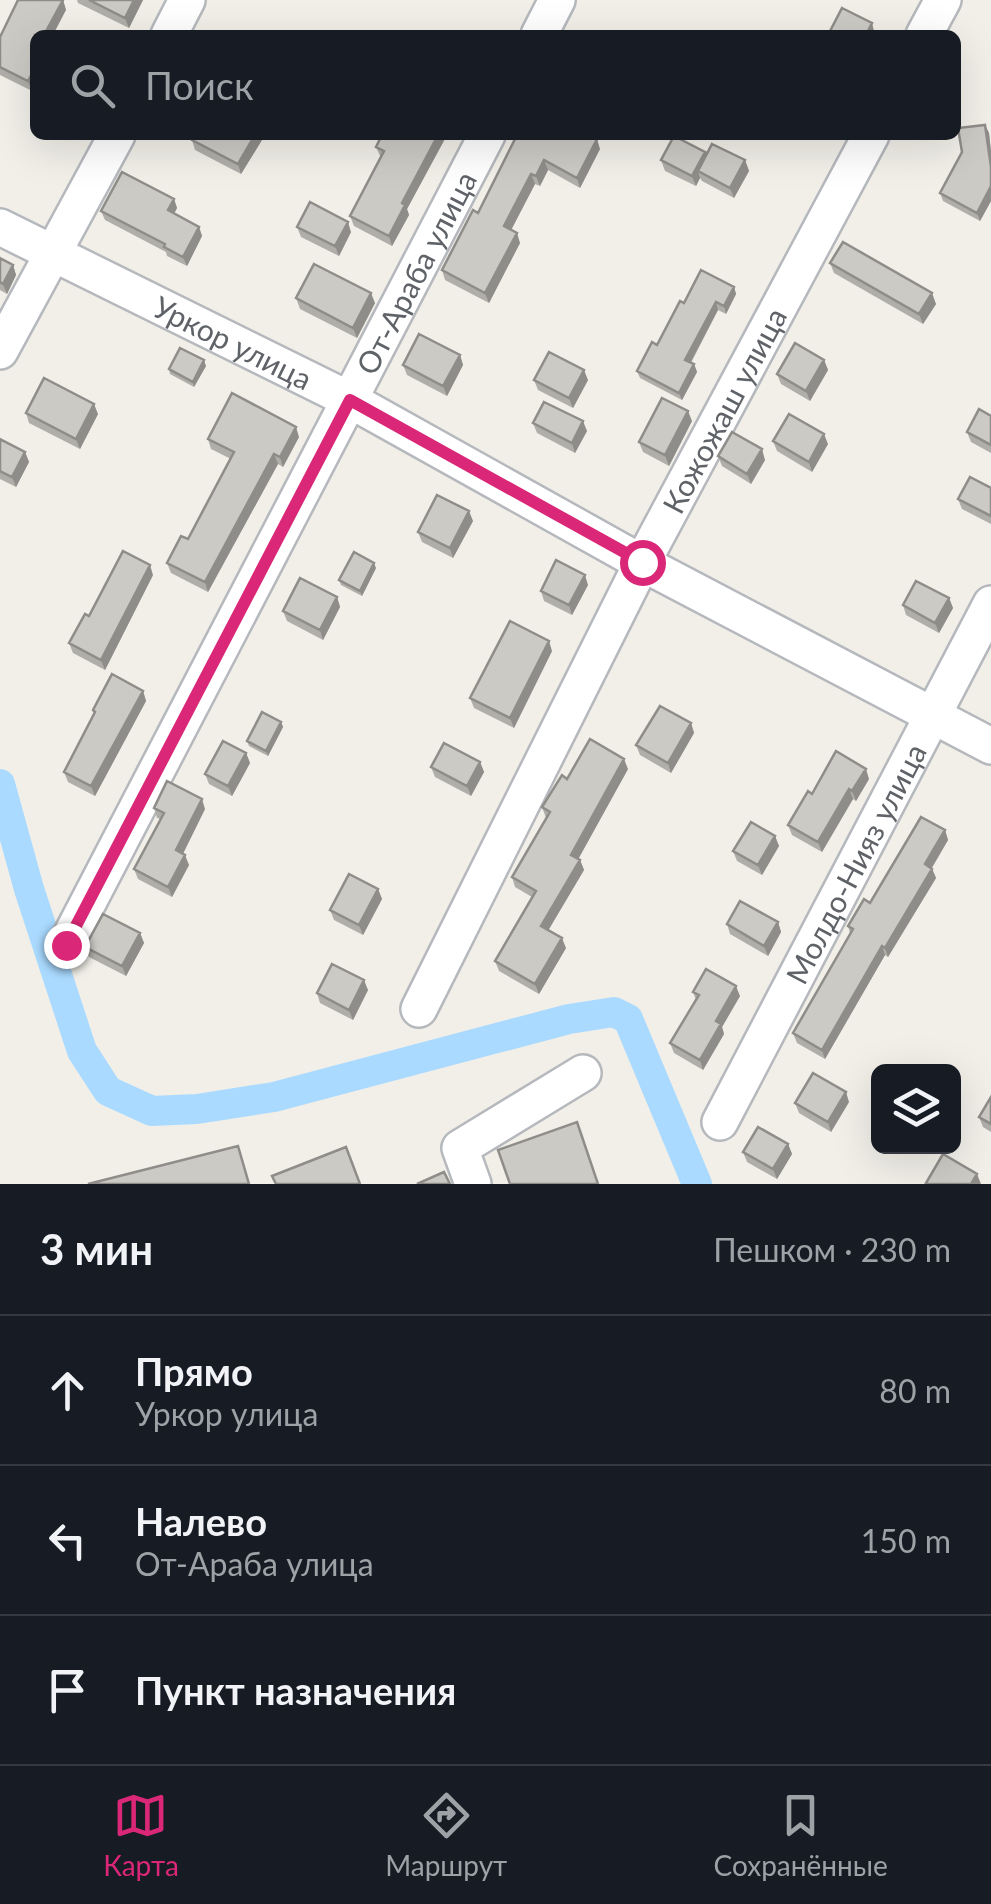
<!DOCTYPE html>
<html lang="ru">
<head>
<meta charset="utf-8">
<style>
	:root { --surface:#171b24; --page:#20242c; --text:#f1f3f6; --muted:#9ea1a6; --line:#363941; --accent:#db2777 }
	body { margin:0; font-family:Lato,sans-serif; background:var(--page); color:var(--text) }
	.controls { position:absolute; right:30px; bottom:30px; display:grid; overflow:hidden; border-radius:15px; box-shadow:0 10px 40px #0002 }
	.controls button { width:90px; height:90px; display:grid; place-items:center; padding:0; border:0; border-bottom:2px solid var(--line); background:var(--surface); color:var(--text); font:50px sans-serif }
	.stop { position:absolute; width:30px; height:30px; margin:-22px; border:8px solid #db2777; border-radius:50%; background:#fff }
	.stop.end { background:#db2777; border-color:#fff; box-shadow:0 2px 10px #0008 }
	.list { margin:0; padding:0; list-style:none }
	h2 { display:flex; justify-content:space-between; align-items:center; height:130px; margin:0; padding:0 40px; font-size:42px }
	h2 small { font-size:32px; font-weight:400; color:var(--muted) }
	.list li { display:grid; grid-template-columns:65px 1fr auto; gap:30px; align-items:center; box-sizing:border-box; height:150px; padding:0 40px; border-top:2px solid var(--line) }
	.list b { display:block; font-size:38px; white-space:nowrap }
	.list p { margin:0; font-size:32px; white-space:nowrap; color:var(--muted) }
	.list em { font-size:32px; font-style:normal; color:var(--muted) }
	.icon { flex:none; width:55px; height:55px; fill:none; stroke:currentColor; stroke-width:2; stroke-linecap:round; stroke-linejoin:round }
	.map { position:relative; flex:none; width:991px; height:1184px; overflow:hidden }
	.search { position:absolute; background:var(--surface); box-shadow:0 10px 40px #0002; left:30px; right:30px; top:30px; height:110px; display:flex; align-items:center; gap:25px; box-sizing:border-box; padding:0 35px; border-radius:15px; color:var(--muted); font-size:38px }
	.sheet { height:580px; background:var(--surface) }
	nav { display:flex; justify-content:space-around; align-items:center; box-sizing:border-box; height:140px; border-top:2px solid var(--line); background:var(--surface); font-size:28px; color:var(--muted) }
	nav a { display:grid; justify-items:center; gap:5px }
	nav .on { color:var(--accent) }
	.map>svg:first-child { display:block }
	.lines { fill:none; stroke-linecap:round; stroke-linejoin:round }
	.canal { stroke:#aadaff; stroke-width:30 }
	.minor-casing { stroke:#b5b8bc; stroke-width:40 }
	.minor { stroke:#fff; stroke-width:35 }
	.wall { fill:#afaea9 }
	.shaded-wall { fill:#8f8d8a }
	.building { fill:#cccac5; stroke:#8f8d8a; stroke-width:2.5 }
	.route { stroke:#db2777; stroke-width:12 }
	.labels { text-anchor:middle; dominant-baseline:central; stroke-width:8; stroke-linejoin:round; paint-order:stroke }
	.street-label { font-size:30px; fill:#5f6368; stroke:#fff }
</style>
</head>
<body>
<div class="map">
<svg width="991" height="1184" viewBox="0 0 991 1184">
	<rect width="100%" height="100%" fill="#f1efe8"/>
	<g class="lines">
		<path class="canal" d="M0,784L29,889L82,1051L108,1091L152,1111L197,1109L274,1097L569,1019L614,1012L628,1019L697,1184"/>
		<g class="minor-casing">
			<g id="minor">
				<path d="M169,35L187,0"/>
				<path d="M539,35L557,0"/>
				<path d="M924,35L943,0"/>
				<path id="s1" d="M0,227L350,400L642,563L991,746"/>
				<path d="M0,351L117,135"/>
				<path id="s2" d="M66,945L487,135"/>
				<path id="s3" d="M419,1009L642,563L871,135"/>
				<path id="s4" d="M720,1122L991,604"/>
				<path d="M473,1184L460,1148L583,1073"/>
			</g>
		</g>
		<use href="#minor" class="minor"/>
	</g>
	<path class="wall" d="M63,0L66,10L35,35V85L32,91L0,75V37Z
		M77,0H143L129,28L78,3Z
		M985,125L989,133L991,152V201L980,221L943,201L940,193Z
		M194,135H265L241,174L195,150L192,140Z
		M382,135H447L407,209L409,215L392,246L354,226L350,216L381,158L376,147Z
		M517,135L600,149L580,188L548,170L540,186L535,184L511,230L520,243L489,303L445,280L442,270L478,213Z
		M705,152L706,155L745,160L749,171L734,198L702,181L700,178L696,186L665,171L661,160Z
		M174,199L177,208L174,214L199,227L202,236L187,266L167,256L166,252L105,220L101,211Z
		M297,227L351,232L339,256L301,237Z
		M0,258L13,265L16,275L7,294L0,290Z
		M830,263L936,304L923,324L834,273Z
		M734,287L736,294L726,314L718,310L691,363L694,364L697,372L682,400L640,378L637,371L657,345L684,303Z
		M296,298L375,303L357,338L300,309Z
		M460,355L463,365L447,396L407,375L403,365Z
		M824,360L828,370L810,401L781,384L777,374Z
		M206,366L194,387L170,374L169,369Z
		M534,380H588L573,408L538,390Z
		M26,413L98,414L80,449L29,423Z
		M991,416V453L971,442L967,432Z
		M692,421L669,466L643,452L639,442Z
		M533,423L587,431L575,453L537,433Z
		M299,437L283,467L278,464L208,592L171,573L167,563L188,539L231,459L211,449L208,439Z
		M0,439L25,452L29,462L16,487L0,479Z
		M773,441L828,444L812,472L777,451Z
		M718,456L765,460L751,484L722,466Z
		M991,488V524L962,509L958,499Z
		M473,521L453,558L422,542L418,532Z
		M376,568L362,596L341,585L339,580Z
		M153,575L105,670L73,653L69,643L89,616Z
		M588,585L572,615L544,601L541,591Z
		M337,597L340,607L323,640L287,621L283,611Z
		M949,598L953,608L939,633L906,615L903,605Z
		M552,651L514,728L474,708L470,698Z
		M143,691L146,701L95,796L68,782L64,772L94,714L93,710Z
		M281,722L283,727L268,756L249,746L247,741Z
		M691,723L694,733L671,773L640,755L636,745Z
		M246,753L250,763L232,796L209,784L205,774Z
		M480,762L484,772L471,796L435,777L431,767Z
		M628,769L578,859L580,860L584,870L548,930L566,948L539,994L499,971L495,961L532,897L515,887L512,877L546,818L542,807L567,779Z
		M869,779L856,801L853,799L822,852L792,835L788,825Z
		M154,808L205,809L183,853L189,865L172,897L138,879L134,869L161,819L157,818Z
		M945,830L948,840L932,868L936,878L888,957L885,955L825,1059L797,1043L793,1033L850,933L848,926Z
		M775,836L779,846L762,875L737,861L733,851Z
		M378,889L382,899L363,935L334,920L330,910Z
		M778,922L781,932L768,956L730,934L727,924Z
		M140,933L144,943L126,976L89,957L85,947Z
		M368,990L353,1020L320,1003L317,993Z
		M693,992L740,996L722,1027L724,1034L703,1070L674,1053L670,1043L696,1000Z
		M991,1097V1132L983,1127L979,1117Z
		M849,1102L831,1132L799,1113L795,1103Z
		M788,1144L792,1154L777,1179L747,1162L743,1152Z"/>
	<path class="shaded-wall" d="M63,0L66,10L53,35H44Z
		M134,0H143L129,28L125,18Z
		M872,23L875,35H866Z
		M35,68V85L32,91L28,81Z
		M985,125L989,133L991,152V167Z
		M255,135H265L241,174L238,164Z
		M438,135H447L407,209L409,215L392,246L389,236L402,203Z
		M597,139L600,149L580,188L577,178Z
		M705,152L709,162L698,171L700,178L696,186L692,176Z
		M544,160L548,170L540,186L536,176Z
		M745,160L749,171L734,198L730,188Z
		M531,174L535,184L508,236L504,226Z
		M991,186V201L980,221L977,213Z
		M174,199L177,208L171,219L168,210Z
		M348,222L351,232L339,256L335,246Z
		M199,227L202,236L187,266L183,257Z
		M517,233L520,243L489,303L485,293Z
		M13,265L16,275L7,294L3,284Z
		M734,287L736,294L726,314L724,306Z
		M371,293L375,303L357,338L353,328Z
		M932,293L936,304L923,324L919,314Z
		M716,302L718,310L688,367L685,360Z
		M460,355L463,365L447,396L443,386Z
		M204,360L206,366L194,387L193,382Z
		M824,360L828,370L810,401L806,391Z
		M694,364L697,372L682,400L679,393Z
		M584,370L588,380L573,408L569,398Z
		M94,404L98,414L80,449L76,439Z
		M688,411L692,421L669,466L665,455Z
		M583,421L587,431L575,453L572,443Z
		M296,427L299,437L283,467L280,457Z
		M824,434L828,444L812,472L809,462Z
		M762,449L765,460L751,484L747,474Z
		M25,452L29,462L16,487L12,477Z
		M274,454L278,464L208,592L205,582Z
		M469,511L473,521L453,558L450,548Z
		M374,563L376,568L362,596L360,591Z
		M150,565L153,575L105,670L101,660Z
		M585,575L588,585L572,615L569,605Z
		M337,597L340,607L323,640L320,630Z
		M949,598L953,608L939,633L935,623Z
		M549,641L552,651L514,728L510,718Z
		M143,691L146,701L95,796L91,786Z
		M281,722L283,727L268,756L266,751Z
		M691,723L694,733L671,773L668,763Z
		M246,753L250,763L232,796L228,786Z
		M624,759L628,769L575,865L571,855Z
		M480,762L484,772L471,796L467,786Z
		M866,769L869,779L856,801L852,791Z
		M849,789L853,799L822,852L818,842Z
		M202,799L205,809L180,860L176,850Z
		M945,830L948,840L928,874L925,864Z
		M775,836L779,846L762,875L758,865Z
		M185,855L189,865L172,897L168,887Z
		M580,860L584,870L545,936L541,926Z
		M932,869L936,878L888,957L885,948Z
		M378,889L382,899L363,935L359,925Z
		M778,922L781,932L768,956L764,946Z
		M140,933L144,943L126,976L122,966Z
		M562,938L566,948L539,994L535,984Z
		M882,946L885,955L825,1059L822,1050Z
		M364,980L368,990L353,1020L349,1010Z
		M736,986L740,996L722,1027L724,1034L703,1070L700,1060L716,1021Z
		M846,1092L849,1102L831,1132L828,1122Z
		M788,1144L792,1154L777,1179L773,1169Z
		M977,1174L981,1184H971Z"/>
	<path class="building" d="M18,0H63L44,35H35V68L28,81L0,67V37Z
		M89,0H134L125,18Z
		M842,8L872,23L866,35H828Z
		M985,125L991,167V186L977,213L940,193L962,152L958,128Z
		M194,135H255L238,164L192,140Z
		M382,135H438L402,203L405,205L389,236L350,216L384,151L376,147Z
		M517,135H564L569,137L570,135H589L597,139L577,178L544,160L536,176L531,174L504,226L517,233L485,293L442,270L473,210L478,213Z
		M674,136L705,152L692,176L661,160Z
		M712,144L745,160L730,188L698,171Z
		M122,172L174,199L168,210L199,227L183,257L164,247L165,244L101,211Z
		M310,202L348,222L335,246L297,227Z
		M843,242L932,293L919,314L830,263Z
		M0,258L13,265L3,284L0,282Z
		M314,264L371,293L353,328L296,298Z
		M701,270L734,287L724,306L716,302L685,360L694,364L679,393L637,371L652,342L657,345L680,301L684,303Z
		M419,334L460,355L443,386L403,365Z
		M795,343L824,360L806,391L777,374Z
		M180,348L204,360L193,382L169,369Z
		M549,352L584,370L569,398L534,380Z
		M44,378L94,404L76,439L26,413Z
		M232,393L296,427L280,457L274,454L205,582L167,563L181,536L188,539L234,452L208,439Z
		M662,398L688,411L665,455L639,442Z
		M544,402L583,421L572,443L533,423Z
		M979,409L991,416V445L967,432Z
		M789,414L824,434L809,462L773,441Z
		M732,432L762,449L747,474L718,456Z
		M0,439L25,452L12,477L0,471Z
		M970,477L991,488V516L958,499Z
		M437,495L469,511L450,548L418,532Z
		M123,551L150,565L101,660L69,643L85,614L89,616Z
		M354,552L374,563L360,591L339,580Z
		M556,560L585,575L569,605L541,591Z
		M300,578L337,597L320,630L283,611Z
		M916,581L949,598L935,623L903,605Z
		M510,621L549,641L510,718L470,698Z
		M112,674L143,691L91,786L64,772L95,712L93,710Z
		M660,706L691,723L668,763L636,745Z
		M262,712L281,722L266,751L247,741Z
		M590,739L624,759L571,855L580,860L541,926L562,938L535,984L495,961L536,891L512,877L550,812L542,807L562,775L567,779Z
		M223,741L246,753L228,786L205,774Z
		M444,743L480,762L467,786L431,767Z
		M836,751L866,769L852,791L849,789L818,842L788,825L808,791L812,794Z
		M167,781L202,799L176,850L185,855L168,887L134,869L164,813L154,808Z
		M921,817L945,830L925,864L932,869L885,948L882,946L822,1050L793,1033L853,929L848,926L864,899L870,903Z
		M751,822L775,836L758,865L733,851Z
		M349,874L378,889L359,925L330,910Z
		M740,901L778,922L764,946L727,924Z
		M103,914L140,933L122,966L85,947Z
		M332,964L364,980L349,1010L317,993Z
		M706,969L736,986L716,1021L721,1024L700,1060L670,1043L699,995L693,992Z
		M813,1073L846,1092L828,1122L795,1103Z
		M991,1097V1124L979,1117Z
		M577,1122L598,1184H510L498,1150Z
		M758,1127L788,1144L773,1169L743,1152Z
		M238,1146L249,1184H88Z
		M346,1147L360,1184H276L272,1176Z
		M943,1154L977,1174L971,1184H929L926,1183Z
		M444,1172L450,1184H417Z"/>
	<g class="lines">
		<path class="route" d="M66,945L350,400L642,562"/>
	</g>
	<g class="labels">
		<g class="street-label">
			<text stroke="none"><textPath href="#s2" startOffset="758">От-Араба улица</textPath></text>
			<text stroke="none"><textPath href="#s1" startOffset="260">Уркор улица</textPath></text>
			<text stroke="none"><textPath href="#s3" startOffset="672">Кожожаш улица</textPath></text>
			<text stroke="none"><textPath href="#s4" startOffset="292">Молдо-Нияз улица</textPath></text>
		</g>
	</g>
</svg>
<div class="controls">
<button><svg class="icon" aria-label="layers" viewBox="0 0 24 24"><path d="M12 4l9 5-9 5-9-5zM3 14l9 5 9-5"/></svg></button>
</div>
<div class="stop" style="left:642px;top:562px"></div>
<div class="stop end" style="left:66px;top:945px"></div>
<div class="search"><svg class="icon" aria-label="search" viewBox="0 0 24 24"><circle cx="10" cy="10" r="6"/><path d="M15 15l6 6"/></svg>Поиск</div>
</div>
<section class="sheet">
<h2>3 мин<small>Пешком · 230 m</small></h2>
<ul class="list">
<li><svg class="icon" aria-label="ahead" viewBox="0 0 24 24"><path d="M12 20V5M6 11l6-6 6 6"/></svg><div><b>Прямо</b><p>Уркор улица</p></div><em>80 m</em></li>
<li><svg class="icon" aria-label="left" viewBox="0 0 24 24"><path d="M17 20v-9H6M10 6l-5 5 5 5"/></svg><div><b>Налево</b><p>От-Араба улица</p></div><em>150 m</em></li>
<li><svg class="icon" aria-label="arrive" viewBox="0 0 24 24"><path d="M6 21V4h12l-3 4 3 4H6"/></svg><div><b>Пункт назначения</b></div></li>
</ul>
</section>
<nav>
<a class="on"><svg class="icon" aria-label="map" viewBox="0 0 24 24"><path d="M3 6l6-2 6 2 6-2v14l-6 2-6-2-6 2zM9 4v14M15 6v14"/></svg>Карта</a>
<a><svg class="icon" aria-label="directions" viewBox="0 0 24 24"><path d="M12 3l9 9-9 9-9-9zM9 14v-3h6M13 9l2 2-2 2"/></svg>Маршрут</a>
<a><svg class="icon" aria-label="saved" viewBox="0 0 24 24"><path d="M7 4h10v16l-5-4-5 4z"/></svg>Сохранённые</a>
</nav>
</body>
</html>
